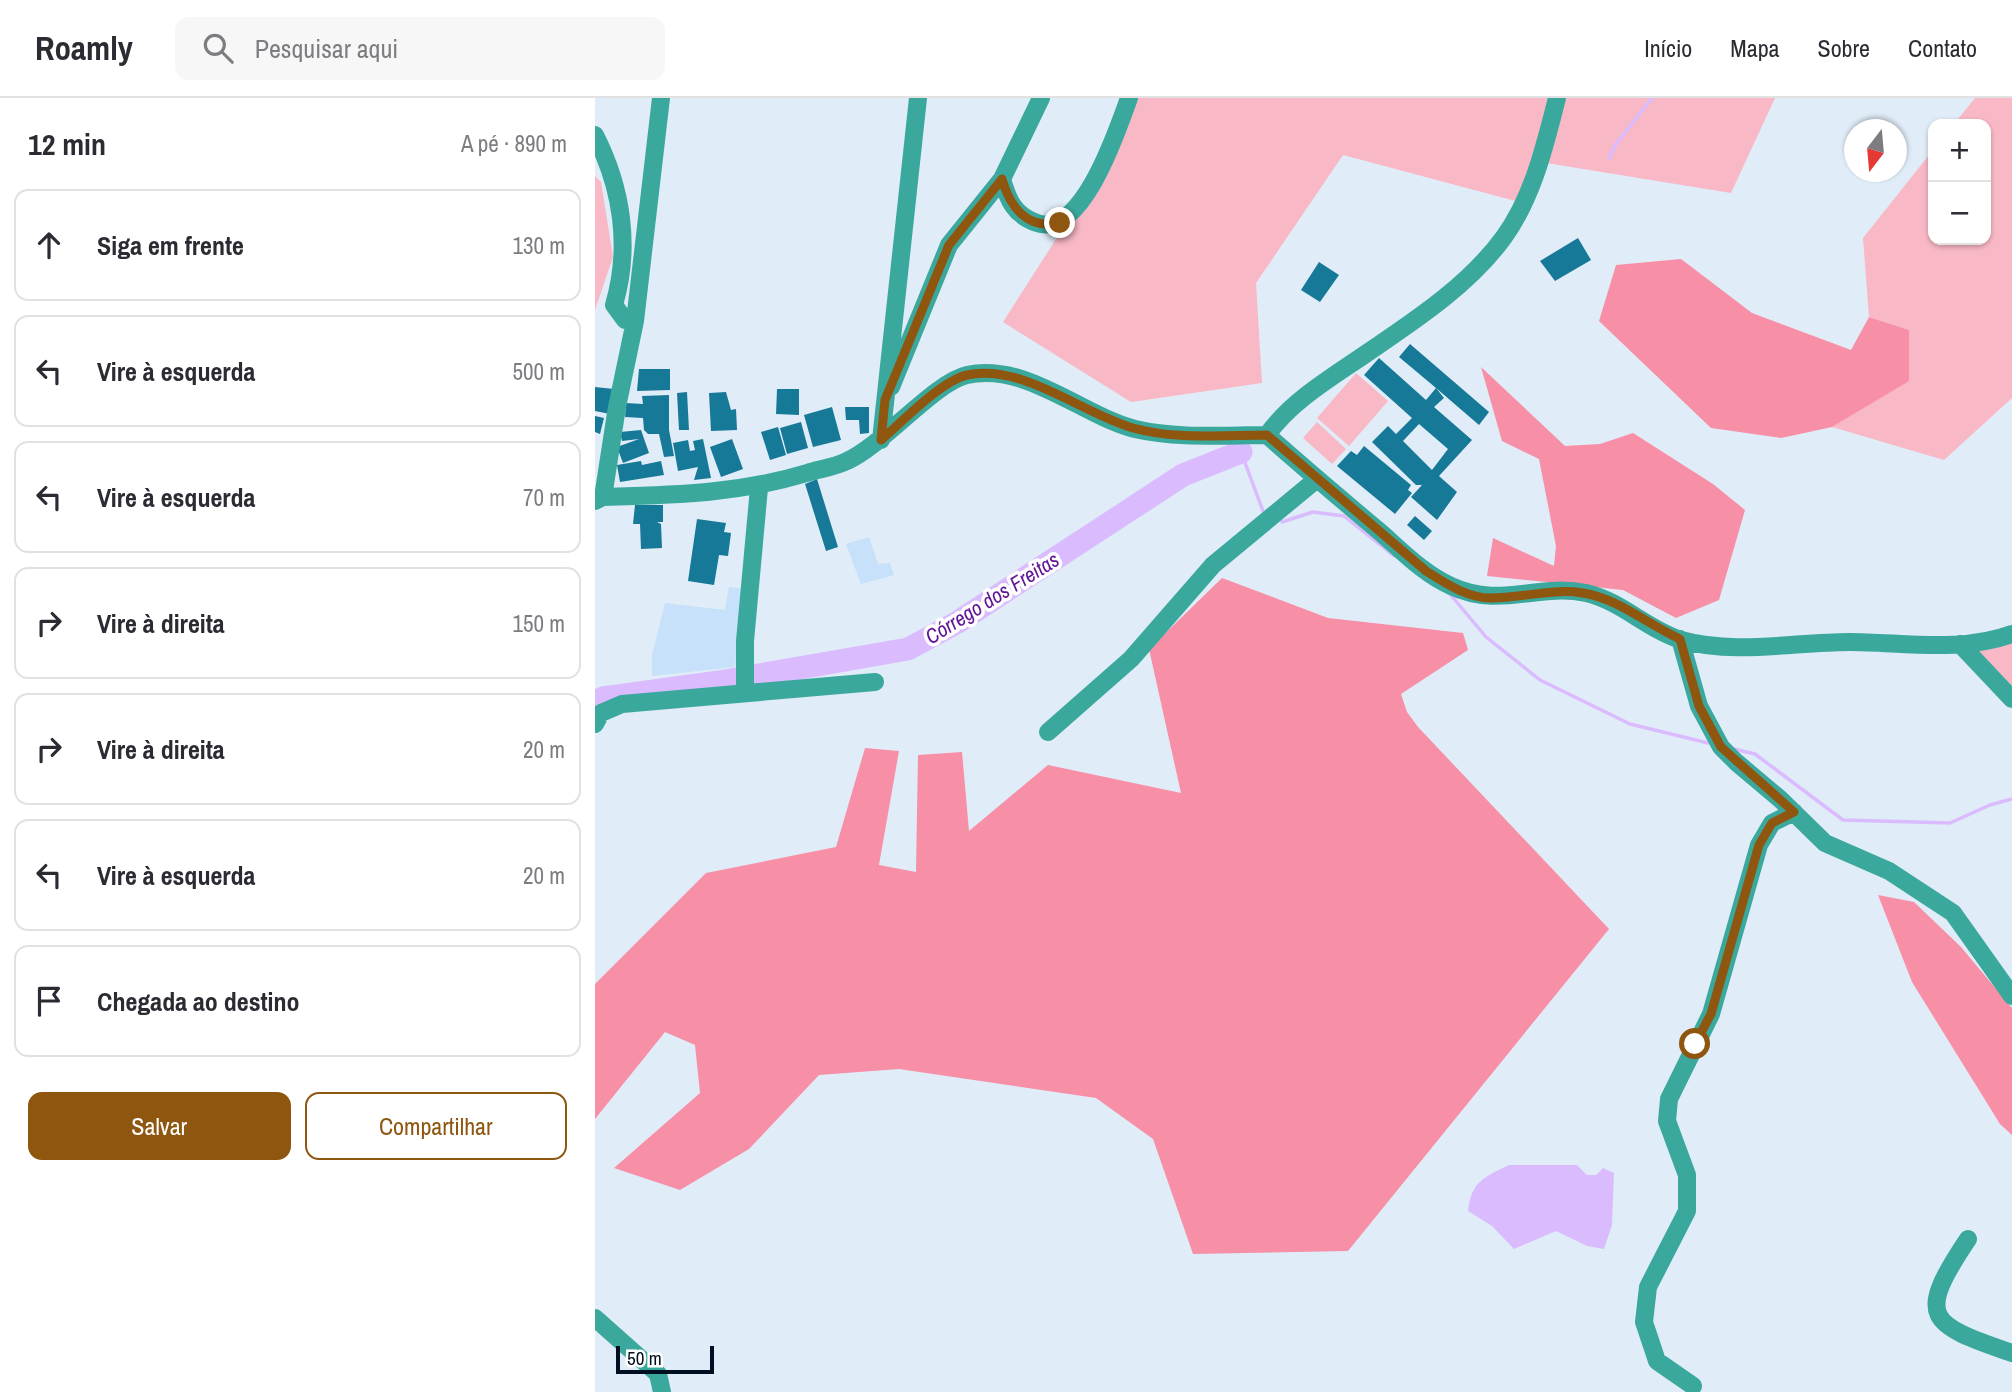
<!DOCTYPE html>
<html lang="pt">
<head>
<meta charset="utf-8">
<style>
	:root { --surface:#fff; --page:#f7f7f7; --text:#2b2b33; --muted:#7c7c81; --line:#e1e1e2; --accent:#8e560e }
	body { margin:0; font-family:"Archivo Narrow",sans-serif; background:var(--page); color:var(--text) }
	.controls { position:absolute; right:21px; top:21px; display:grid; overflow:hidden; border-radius:14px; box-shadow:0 2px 5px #0004 }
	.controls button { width:63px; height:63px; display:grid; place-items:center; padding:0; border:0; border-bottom:2px solid var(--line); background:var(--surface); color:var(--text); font:35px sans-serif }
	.compass { position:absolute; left:1249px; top:21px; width:63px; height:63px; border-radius:50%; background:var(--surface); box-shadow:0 2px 5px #0004; rotate:196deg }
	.scale { position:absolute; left:21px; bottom:18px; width:98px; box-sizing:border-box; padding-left:7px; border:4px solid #000e21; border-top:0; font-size:19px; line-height:24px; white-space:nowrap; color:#000e21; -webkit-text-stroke:5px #fff; paint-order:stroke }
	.stop { position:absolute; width:21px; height:21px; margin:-16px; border:5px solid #8e560e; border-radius:50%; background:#fff }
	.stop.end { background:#8e560e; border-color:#fff; box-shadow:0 2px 7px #0008 }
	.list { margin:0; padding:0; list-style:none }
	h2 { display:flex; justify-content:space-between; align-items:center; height:91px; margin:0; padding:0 28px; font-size:30px }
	h2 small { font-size:23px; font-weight:400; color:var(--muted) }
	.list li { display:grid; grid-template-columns:46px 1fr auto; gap:21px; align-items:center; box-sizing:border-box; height:112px; margin:0 14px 14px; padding:0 14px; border:2px solid var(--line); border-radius:14px }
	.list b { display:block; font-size:26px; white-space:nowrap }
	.list em { font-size:23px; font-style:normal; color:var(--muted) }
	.actions { display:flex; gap:14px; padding:21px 28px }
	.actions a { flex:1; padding:16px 0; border:2px solid var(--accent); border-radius:14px; text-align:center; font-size:24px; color:var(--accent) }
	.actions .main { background:var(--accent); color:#fff }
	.icon { flex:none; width:38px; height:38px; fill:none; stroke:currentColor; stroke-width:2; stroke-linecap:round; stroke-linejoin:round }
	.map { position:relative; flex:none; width:1417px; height:1294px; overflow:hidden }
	header { display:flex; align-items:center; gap:42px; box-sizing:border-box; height:98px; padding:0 35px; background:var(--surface); border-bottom:2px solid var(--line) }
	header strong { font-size:33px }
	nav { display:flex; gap:38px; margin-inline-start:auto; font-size:24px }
	.search { width:490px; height:63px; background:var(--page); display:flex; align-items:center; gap:18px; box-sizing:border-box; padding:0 24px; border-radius:14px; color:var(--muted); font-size:26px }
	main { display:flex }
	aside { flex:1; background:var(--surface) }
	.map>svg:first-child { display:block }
	.built { fill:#c6e1f9 }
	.green { fill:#f9b8c5 }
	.forest { fill:#f78fa7 }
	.water { fill:#dabcfe }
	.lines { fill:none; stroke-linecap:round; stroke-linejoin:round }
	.stream { stroke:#dabcfe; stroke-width:3.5 }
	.river { stroke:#dabcfe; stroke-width:23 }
	.building { fill:#177998; fill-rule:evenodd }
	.minor { stroke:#3ba89d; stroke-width:18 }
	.route { stroke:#8e560e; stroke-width:9 }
	.labels { text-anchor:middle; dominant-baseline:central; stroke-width:7; stroke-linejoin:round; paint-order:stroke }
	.water-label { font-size:21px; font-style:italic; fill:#621697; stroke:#fff }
</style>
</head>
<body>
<header>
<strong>Roamly</strong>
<div class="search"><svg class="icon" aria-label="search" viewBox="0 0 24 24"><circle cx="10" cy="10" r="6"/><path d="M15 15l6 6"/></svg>Pesquisar aqui</div>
<nav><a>Início</a><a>Mapa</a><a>Sobre</a><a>Contato</a></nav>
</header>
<main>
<aside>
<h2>12 min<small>A pé · 890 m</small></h2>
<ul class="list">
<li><svg class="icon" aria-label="ahead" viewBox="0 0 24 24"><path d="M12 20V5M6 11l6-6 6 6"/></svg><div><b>Siga em frente</b></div><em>130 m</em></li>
<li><svg class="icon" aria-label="left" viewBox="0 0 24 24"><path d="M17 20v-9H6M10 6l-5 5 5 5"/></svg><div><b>Vire à esquerda</b></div><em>500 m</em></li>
<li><svg class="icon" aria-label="left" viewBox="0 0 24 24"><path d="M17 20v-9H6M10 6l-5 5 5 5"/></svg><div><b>Vire à esquerda</b></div><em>70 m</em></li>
<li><svg class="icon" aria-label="right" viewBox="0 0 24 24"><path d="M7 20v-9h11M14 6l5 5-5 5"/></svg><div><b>Vire à direita</b></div><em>150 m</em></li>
<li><svg class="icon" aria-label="right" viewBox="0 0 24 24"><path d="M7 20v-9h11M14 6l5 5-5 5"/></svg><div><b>Vire à direita</b></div><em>20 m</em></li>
<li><svg class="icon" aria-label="left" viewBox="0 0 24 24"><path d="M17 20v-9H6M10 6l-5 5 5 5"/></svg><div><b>Vire à esquerda</b></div><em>20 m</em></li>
<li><svg class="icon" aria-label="arrive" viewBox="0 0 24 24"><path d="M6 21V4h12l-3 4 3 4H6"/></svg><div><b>Chegada ao destino</b></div></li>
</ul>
<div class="actions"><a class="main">Salvar</a><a>Compartilhar</a></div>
</aside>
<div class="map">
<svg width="1417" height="1294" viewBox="0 0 1417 1294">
	<rect width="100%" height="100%" fill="#e0ecf7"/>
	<path class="built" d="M274,439L283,466L295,465L299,477L266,486L251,446Z
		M134,489L149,491L140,569L57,578V557L70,505L130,512Z"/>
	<path class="green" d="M535,0H1180L1136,95L945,64L928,105L748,57L661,185L667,285L536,304L408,224L477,116Z
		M1380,0H1417V300L1349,362L1237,329L1314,282V232L1274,219L1268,140L1338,52V142H1391V26H1359Z
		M0,78L6,84L18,159L0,212Z
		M761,275L793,303L754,348L722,320Z
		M722,324L751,351L737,366L708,340Z
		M1417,530V601L1365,546Z"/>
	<path class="forest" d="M1086,161L1157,215L1256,252L1274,219L1314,232V283L1237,329L1186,340L1116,330L1004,223L1021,167Z
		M886,269L970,348L1005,346L1038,335L1118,386L1150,412L1124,502L1081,520L1028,492L892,478L898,440L959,468L961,448L944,361L907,343Z
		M627,480L733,520L868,535L873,552L806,596L812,614L823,629L1014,831L753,1153L598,1156L558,1041L501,1000L304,971L224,977L154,1051L85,1092L19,1070L105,995L100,947L70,934L0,1021V886L111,775L241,749L270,650L304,653L284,767L321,774L323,657L367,654L374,733L453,667L586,695L554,551Z
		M1283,797L1319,804L1366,849L1417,910V1037L1405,1026L1317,884Z"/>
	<path class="water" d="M914,1067H982L992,1077H1001L1008,1070L1019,1075L1017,1127L1009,1151L992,1148L961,1133L919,1151L897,1128L873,1113C876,1084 889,1079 914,1067Z"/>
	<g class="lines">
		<path class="stream" d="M1014,60L1021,46L1057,0
			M646,354L668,413
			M687,424L718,414L749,418L799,458
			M855,496L891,539L945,582L1035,626L1113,645
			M1139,651L1160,656L1248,722L1355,725L1395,707L1417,701"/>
		<path class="river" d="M0,604L8,600L124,584L313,551L363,524L588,377L646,354"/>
	</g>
	<path class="building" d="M983,140L996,162L960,183L945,163Z
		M724,164L744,177L725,204L706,192Z
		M815,246L894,314L884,327L841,290L849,300L839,309L877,342L844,378L862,394L842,422L816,399L827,387H821L777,344L793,328L801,336L817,320L769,277L784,260L831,302L841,290L804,259ZM824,326L853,351L837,372L808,343Z
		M44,271H75V292L42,293Z
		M0,289L19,291L15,316L0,313Z
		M182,291H204V317L181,316Z
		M92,294L94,332H84L82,295Z
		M131,294L136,312L141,311L142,332L116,333L114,295Z
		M74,297V332L79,358L69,359L64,336H53L49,332L48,320L30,319L31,305L48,306L47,298Z
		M237,309L246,342L218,349L209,317Z
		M250,309H274V335L265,336L264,322H251Z
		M0,318L9,320L5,336L0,334Z
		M206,324L213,350L192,356L185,330Z
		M183,329L191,357L175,362L166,334Z
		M46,332L54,355L28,365L22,349L44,341L27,343L25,334Z
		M108,341L116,380L99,382L103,369L83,373L78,345L93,342L95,353L100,352L98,343Z
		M137,341L148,371L126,379L115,349Z
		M769,348L816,387L813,392L817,395L800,416L742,368L756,353L762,357Z
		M46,363L47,367L66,363L69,377L25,384L22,367Z
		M222,381L243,449L231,453L210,386Z
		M40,407H68V424H62L66,426L67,450L46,451L45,426H38Z
		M820,418L837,433L829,442L812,427Z
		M102,421L131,425L129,434L136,435L133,458L124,457L119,487L93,483Z"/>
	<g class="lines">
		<path class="minor" d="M446,0L407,81C413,102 419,117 442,125C487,140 522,33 534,0
			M0,37C27,90 36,149 19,207L30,222L40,223
			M296,289L354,147L407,81
			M672,337C698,301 739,278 775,253C822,221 875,186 909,139C938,99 950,47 962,0
			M286,342L323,0
			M8,399L22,309L40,223L66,0
			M0,403L8,399C80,397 142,396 212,375C225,371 240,369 252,363C289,346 340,284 372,277C431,264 486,317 540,331C583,341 629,337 672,337C709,370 747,402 785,434C807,453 829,476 856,488C905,511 943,485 991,495C1026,503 1052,531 1086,542C1139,557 1200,544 1254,544C1307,544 1366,555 1417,536
			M1085,541L1104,608L1126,649L1141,664L1185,701L1230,745L1294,773L1358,815L1417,898
			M1365,546L1417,601
			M150,595V543L164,390
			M0,626L6,615L27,606L280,584
			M453,634L536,561L618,467L722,381
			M1373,1141C1320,1220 1333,1226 1417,1255
			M0,1220L63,1276L67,1294
			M1098,1288L1062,1263L1049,1224L1053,1189L1092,1113V1077L1072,1023L1074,1001L1116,916L1164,747L1177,725L1199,714"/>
	</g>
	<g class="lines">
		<path class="route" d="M465,125C432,132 415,109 407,81L354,147L290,302L286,342C307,324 346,283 372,277C427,265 486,315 538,330C581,342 628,337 672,337L831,473C850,485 872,500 896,500C926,500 957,490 988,495C1022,500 1054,527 1085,541L1104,608L1126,649L1199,714L1177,725L1164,747L1116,916L1100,946"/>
	</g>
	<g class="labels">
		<g class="water-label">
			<text transform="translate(397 500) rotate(-32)">Córrego dos Freitas</text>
		</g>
	</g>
</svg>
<div class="controls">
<button>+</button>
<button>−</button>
</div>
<svg class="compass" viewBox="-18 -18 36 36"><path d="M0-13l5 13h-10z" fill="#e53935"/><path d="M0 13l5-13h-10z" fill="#7c7c81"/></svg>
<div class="scale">50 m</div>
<div class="stop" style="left:1100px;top:946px"></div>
<div class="stop end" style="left:465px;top:125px"></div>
</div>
</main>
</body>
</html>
